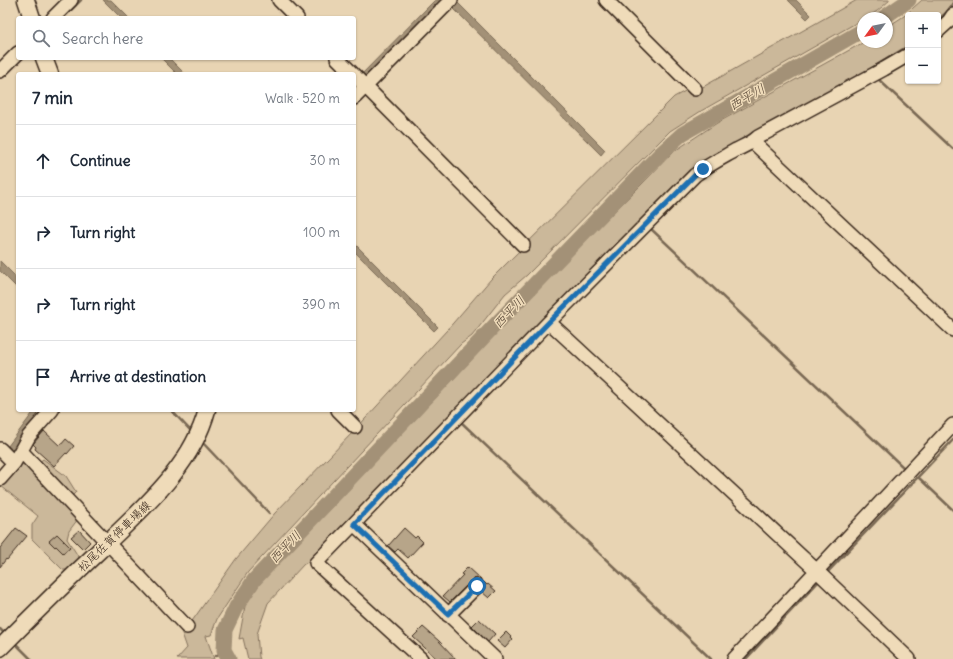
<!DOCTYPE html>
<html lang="en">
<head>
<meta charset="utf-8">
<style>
	:root { --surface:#fff; --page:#f6f6f7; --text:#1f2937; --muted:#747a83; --line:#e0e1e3 }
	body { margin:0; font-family:Delius,"Klee One",sans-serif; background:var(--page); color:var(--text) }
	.controls { position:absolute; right:12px; top:12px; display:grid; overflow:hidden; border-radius:4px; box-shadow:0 1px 3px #0004 }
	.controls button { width:36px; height:36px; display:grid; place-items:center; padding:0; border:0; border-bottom:1px solid var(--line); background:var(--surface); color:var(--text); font:20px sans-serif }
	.compass { position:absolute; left:857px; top:12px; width:36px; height:36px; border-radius:50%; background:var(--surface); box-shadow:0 1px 3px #0004; rotate:237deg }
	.stop { position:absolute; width:12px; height:12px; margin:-9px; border:3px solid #1f6fb2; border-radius:50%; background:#fff }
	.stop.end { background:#1f6fb2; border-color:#fff; box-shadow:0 1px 4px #0008 }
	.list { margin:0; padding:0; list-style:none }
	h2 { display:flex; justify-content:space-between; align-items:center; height:52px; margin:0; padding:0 16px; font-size:17px }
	h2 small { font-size:13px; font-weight:400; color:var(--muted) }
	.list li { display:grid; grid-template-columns:26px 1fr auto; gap:12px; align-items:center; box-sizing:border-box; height:72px; padding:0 16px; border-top:1px solid var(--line) }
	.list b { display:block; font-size:15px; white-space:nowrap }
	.list em { font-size:13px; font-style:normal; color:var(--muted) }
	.icon { flex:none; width:22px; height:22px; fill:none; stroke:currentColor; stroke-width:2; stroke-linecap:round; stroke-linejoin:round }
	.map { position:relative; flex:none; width:953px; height:659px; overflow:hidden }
	.search { position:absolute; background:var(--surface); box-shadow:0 1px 3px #0004; left:16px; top:16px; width:340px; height:44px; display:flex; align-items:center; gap:10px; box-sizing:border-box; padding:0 14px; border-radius:4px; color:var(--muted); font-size:15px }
	.panel { position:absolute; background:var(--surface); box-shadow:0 1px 3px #0004; left:16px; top:72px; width:340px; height:340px; border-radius:4px }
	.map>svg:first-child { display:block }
	.green { fill:#cbb89a; stroke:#83715c }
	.water { fill:#a39177; stroke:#796853 }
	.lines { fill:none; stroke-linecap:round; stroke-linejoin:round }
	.stream { stroke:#796853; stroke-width:2.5 }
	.river { stroke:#a39177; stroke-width:15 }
	.building { fill:#b7a589; stroke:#3b2a1e }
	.minor-casing { stroke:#3b2a1e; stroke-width:16 }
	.major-casing { stroke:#3b2a1e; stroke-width:19 }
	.minor { stroke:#efdbb9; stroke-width:13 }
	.major { stroke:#efdbb9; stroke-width:16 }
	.route { stroke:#1f6fb2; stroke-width:5 }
	.labels { text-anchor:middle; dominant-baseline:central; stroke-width:3; stroke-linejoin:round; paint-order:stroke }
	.street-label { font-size:12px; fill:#3b2a1e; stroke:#efdbb9 }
	.water-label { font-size:13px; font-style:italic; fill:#554434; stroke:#efdbb9 }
</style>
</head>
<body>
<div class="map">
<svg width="953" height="659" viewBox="0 0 953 659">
	<rect width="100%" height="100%" fill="#e8d4b3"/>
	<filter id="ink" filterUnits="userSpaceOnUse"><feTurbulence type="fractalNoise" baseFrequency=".025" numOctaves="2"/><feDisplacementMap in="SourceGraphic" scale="8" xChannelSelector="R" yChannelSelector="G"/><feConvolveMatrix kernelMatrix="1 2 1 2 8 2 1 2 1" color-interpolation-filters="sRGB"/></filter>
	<g filter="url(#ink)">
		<path class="green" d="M857,0H890C883,6 872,17 863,18V19L701,111L670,131L527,275L505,294L472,336L461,344L248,572L217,619L211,635L206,636L214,659H177L187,648L178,622L190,624L236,559L275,513L354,431L447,330L491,279L674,97L689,89L701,88Z
			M922,0H953V8L946,17L938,25V15H908V50L698,168L316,558L304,564L268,603L257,634L259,657L260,659H248L243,638L239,639L245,606L261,582L313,526L447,386L552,273L641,185L673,152L717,123L864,42H887V27L904,16Z
			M43,459L66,476L76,492L71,497L38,463Z
			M24,460L78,519L69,531L67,539L80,559L69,570H63L32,539V525L38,516L1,486Z"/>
		<path class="water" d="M103,0H111L129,18H121Z
			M435,0H444L354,91V82Z
			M445,0H455L605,150L601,155Z
			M788,0H796L811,15L807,19Z
			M161,58H169L185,74H177Z
			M354,243L438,327L434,331L354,251Z
			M0,261L18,279V289L0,271Z
			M35,410H45L13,450L8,446Z"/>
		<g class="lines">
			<path class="stream" d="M63,18L81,0
				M938,20L947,12L953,3
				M872,68L908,46
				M877,78L953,149
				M649,227L904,468
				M171,410L190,430
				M460,421L711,659
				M202,442L269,513
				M918,477L953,510
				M826,574L953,440
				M0,629L4,633
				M15,643L31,659
				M216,656L224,650
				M746,659L821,579"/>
			<path class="river" d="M883,18L909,0
				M229,659L224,650L225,630L236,607L254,580L495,325L660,154L682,134L863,30"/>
		</g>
		<path class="building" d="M44,431L60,446L66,439L74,446L67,454L66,453L54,466L35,449L36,447L33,444Z
			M16,528L27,536L7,560L6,559L0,567V548Z
			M404,528L415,538L417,536L423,542L408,558L398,549L395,552L388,546Z
			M79,530L90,542L83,549L71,537Z
			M57,534L70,547L63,553L56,546L55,547L49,541Z
			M468,567L481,579L475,578L472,580L450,602L443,596L463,575L461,574Z
			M484,582L487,585L488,584L496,591L489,598L482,592L485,588V584Z
			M479,619L495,634L488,642L472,626Z
			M423,627L439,641L456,659H437L413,637Z
			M506,632L513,639L505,648L497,641Z"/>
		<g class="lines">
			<g class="minor-casing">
				<path id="minor" d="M279,0L297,18
					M606,0L695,89
					M53,18L71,0
					M938,31L949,21L953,15
					M337,58L353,74
					M0,71L18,53
					M354,75L523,245
					M354,98L451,0
					M753,142L953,330
					M549,322L817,571L909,659
					M338,410L355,427
					M0,449L14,463
					M21,451L187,627
					M0,479L14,463L29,436L52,410
					M354,524L495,659
					M448,615L477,586
					M421,659L316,563L549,322L695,175C708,165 722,158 736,150C744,146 752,143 758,137L884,69L908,55
					M734,659L953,425"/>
			</g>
			<g class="major-casing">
				<path id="major" d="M26,0L32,18
					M44,58L50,74
					M0,648C33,615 66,582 100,550C141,509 191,469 207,410"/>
			</g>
			<use href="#minor" class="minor"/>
			<use href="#major" class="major"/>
		</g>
	</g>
	<g class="lines" filter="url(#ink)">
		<path class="route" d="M477,586L448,614L354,524L549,322L695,175L703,169"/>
	</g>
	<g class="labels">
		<g class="street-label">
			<text transform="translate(114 536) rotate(-44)">松尾佐賀停車場線</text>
		</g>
		<g class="water-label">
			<text transform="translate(747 97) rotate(-30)">西平川</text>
			<text transform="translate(509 312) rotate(-46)">西平川</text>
			<text transform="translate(285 547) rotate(-46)">西平川</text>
		</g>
	</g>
</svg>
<div class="controls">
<button>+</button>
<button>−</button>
</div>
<svg class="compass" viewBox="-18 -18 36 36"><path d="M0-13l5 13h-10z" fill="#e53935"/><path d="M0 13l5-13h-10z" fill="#747a83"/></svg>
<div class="stop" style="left:477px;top:586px"></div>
<div class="stop end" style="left:703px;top:169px"></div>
<div class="search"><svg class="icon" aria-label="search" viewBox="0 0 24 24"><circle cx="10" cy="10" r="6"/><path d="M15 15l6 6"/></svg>Search here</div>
<section class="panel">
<h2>7 min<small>Walk · 520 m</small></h2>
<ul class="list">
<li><svg class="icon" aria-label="ahead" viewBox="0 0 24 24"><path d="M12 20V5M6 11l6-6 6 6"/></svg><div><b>Continue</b></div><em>30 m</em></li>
<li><svg class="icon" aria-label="right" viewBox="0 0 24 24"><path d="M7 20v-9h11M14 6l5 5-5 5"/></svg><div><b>Turn right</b></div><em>100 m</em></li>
<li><svg class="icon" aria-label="right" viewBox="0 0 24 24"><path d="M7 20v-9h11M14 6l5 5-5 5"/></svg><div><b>Turn right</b></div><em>390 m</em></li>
<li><svg class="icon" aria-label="arrive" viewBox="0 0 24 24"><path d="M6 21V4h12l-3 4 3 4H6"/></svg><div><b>Arrive at destination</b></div></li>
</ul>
</section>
</div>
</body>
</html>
